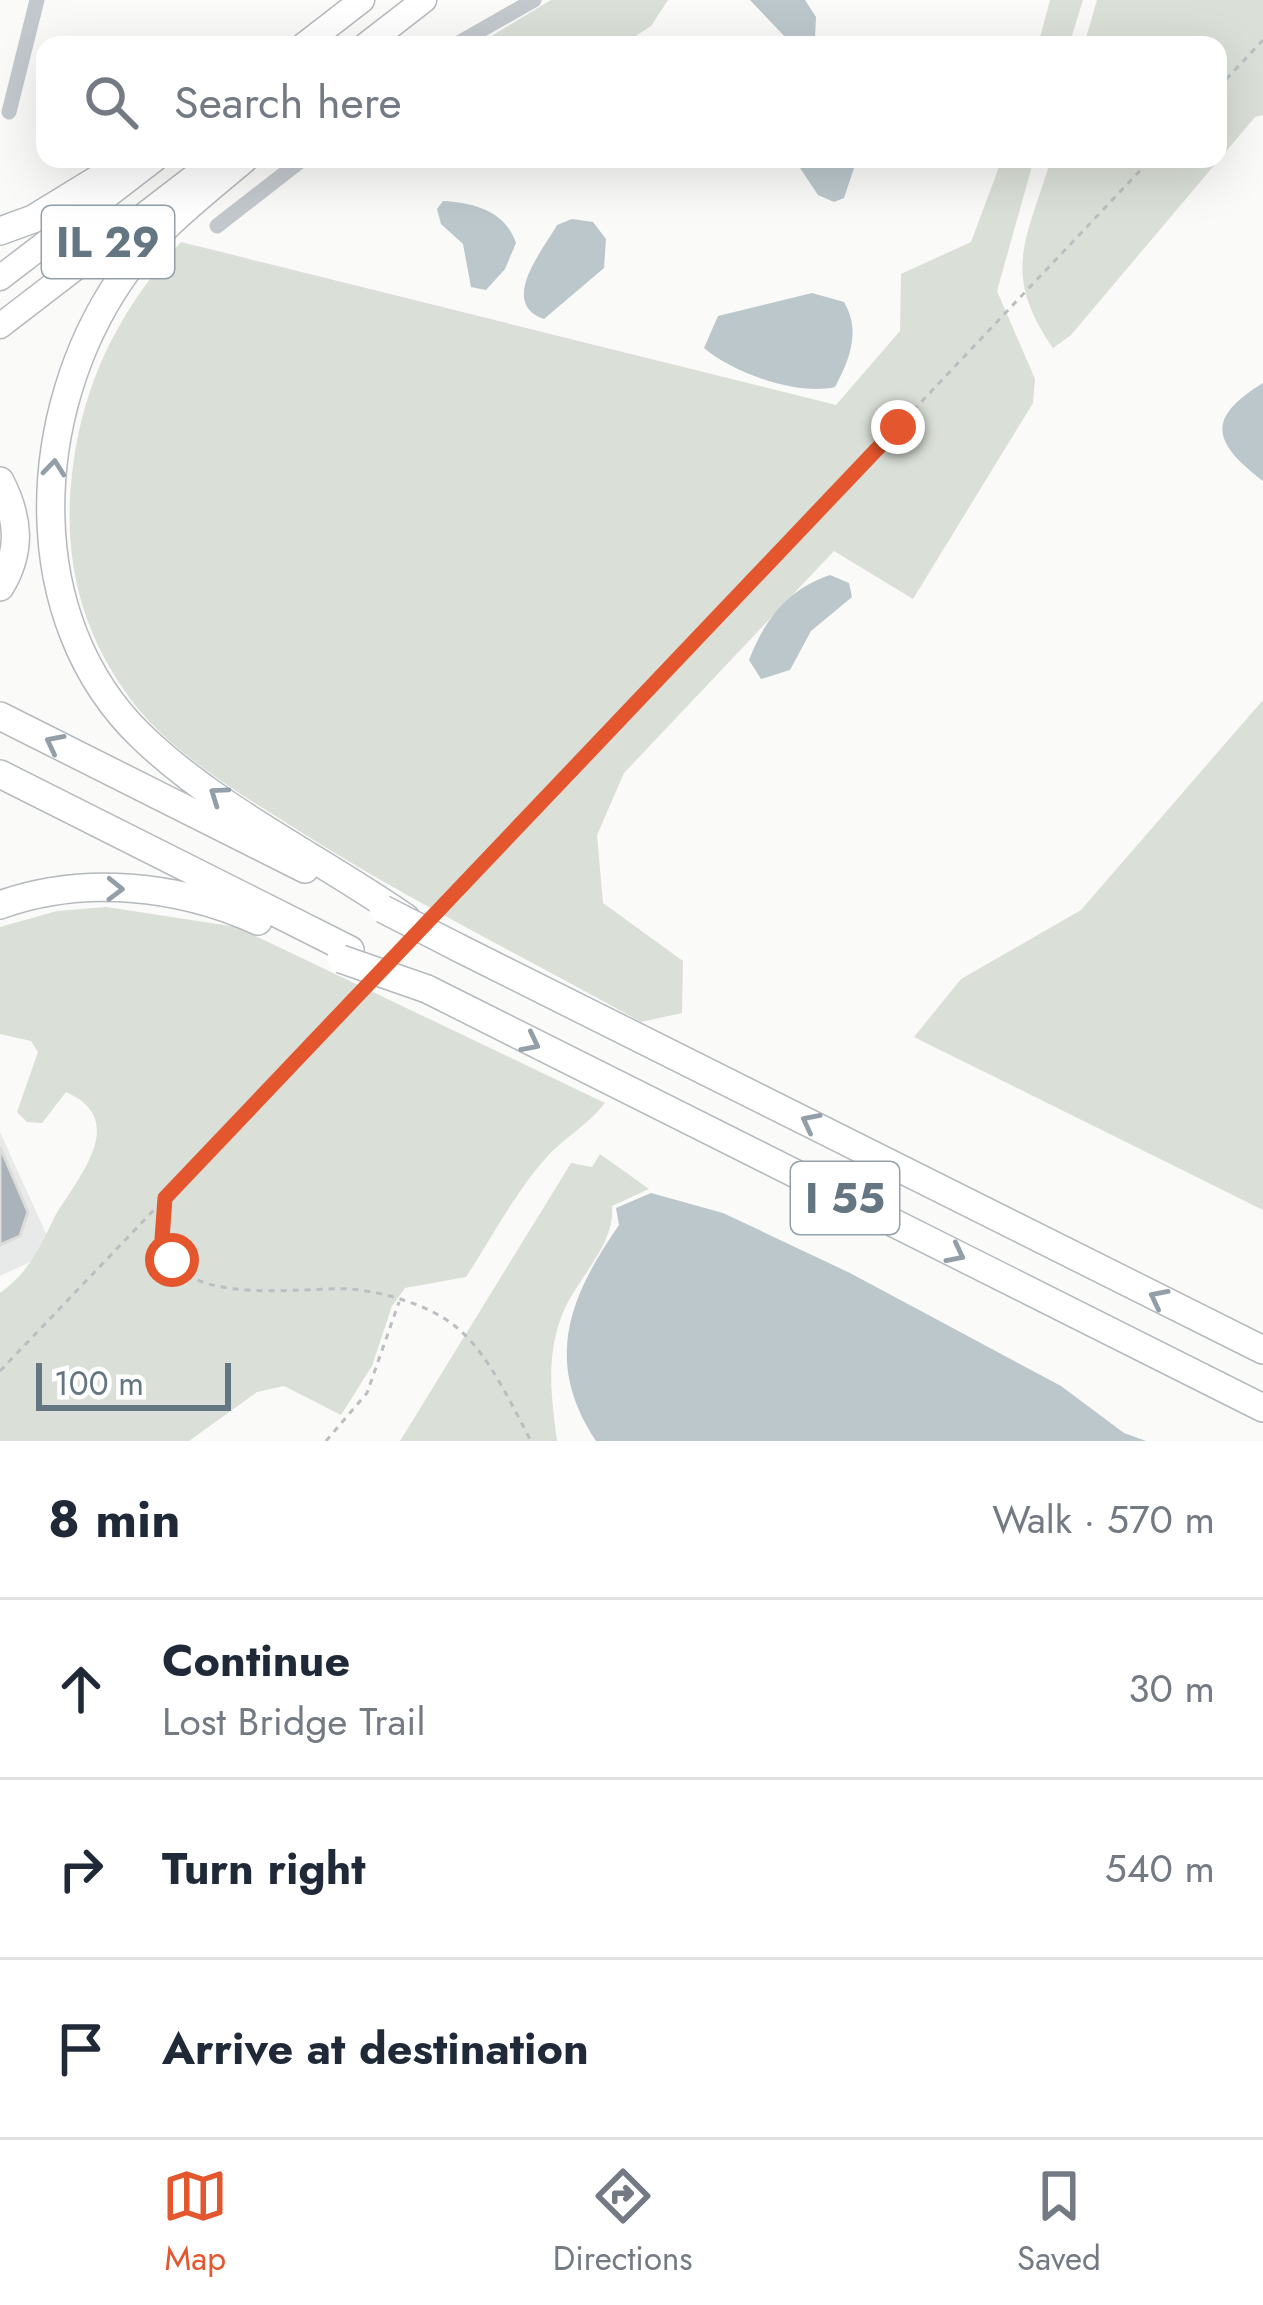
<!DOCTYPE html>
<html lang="en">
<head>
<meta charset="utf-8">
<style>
	:root { --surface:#fff; --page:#f2f2f3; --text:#1f2937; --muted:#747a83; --line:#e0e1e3; --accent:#e4572e }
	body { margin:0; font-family:Jost,sans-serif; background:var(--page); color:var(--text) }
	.scale { position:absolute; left:36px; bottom:30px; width:195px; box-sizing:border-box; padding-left:12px; border:6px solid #657683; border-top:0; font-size:33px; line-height:42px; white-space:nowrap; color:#657683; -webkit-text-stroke:9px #fff; paint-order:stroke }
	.stop { position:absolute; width:36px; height:36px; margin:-27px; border:9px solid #e4572e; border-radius:50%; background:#fff }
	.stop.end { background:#e4572e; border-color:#fff; box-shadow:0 3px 12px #0008 }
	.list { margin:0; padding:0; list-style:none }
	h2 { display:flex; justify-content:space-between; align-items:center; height:156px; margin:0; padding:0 48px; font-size:51px }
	h2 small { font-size:39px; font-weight:400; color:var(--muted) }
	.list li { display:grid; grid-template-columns:78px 1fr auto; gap:36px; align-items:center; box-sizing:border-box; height:180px; padding:0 48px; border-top:3px solid var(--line) }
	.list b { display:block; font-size:45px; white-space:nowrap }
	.list p { margin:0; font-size:39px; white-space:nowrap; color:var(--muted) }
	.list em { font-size:39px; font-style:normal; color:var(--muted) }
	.icon { flex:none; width:66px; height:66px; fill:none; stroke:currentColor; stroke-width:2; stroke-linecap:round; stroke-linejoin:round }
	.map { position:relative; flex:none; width:1263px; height:1441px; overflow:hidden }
	.search { position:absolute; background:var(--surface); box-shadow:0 12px 48px #0002; left:36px; right:36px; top:36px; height:132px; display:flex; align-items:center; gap:30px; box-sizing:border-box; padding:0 42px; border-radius:24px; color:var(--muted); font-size:45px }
	.sheet { height:696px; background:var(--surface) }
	nav { display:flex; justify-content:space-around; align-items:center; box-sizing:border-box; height:168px; border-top:3px solid var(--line); background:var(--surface); font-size:33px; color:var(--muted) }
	nav a { display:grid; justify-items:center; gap:6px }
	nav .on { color:var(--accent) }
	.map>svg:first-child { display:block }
	.built { fill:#e8e9e9 }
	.green { fill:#dadfd7 }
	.water { fill:#bbc7cb }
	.building { fill:#aab3b9; stroke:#dcdcda; stroke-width:3 }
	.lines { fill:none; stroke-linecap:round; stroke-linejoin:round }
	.trunk-casing { stroke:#b4b9bd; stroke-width:27 }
	.motorway-casing { stroke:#b4b9bd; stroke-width:30 }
	.path { stroke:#bbbfc2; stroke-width:3; stroke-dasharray:6 6; stroke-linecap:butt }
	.minor { stroke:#c3c8cc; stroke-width:15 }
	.trunk { stroke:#fff; stroke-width:24 }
	.motorway { stroke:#fff; stroke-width:27 }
	.motorway-bridge-casing { stroke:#b4b9bd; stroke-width:30; stroke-linecap:butt }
	.motorway-bridge { stroke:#fff; stroke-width:27 }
	.oneway { stroke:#939fa8 }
	.route { stroke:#e4572e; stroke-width:15 }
	.labels { text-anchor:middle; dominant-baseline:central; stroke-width:12; stroke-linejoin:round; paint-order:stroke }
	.shield { fill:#fff; stroke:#939fa8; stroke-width:3 }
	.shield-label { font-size:42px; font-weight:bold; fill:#657683 }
</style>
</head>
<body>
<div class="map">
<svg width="1263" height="1441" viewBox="0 0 1263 1441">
	<rect width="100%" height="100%" fill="#fafaf8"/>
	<path class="built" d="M0,1132L48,1238L34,1260L0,1276Z"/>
	<path class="green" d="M551,0H668L651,26L622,45L480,43Z
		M1050,0H1083L1069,45H1038Z
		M1097,0H1263V115L1255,117L1071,335L1053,348C1000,272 1027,240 1051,159H1218V45H1084Z
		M1002,159H1034L997,291L1035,379L1033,403L913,599L834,551L624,773L597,835L603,903L683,961L682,1013L641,1022C519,954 394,893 277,817C223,783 160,744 124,690C77,622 62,548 73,466C84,379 122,306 181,242L836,405L900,331L901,274L971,242Z
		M1263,700V1210L914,1037L961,979L1081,910Z
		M106,907L237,927L605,1103C584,1129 564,1137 545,1159C514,1194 491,1239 466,1277L405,1288L392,1306L372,1366L341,1415L284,1386L257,1392L189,1441H0V1293C29,1272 39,1249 54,1218C73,1183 133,1121 66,1092L42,1123L27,1122L17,1112L38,1052L31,1041L0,1034V927L57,911Z
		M600,1154L649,1189L612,1206C616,1242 580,1276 565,1308C545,1352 551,1395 557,1441H400L571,1163L592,1167Z"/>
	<path class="water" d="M750,0H805L816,17L815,37L788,40Z
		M794,159H857L844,198L834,202L818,195Z
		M443,201C475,203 505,211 516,243L505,269L486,290L471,287L463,244L441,224L437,209Z
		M572,219L593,222L606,239L604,268L544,319C499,303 541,253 557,225Z
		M812,293L844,302C861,331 850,359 835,387C798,396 733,373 704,348L718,316Z
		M1263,383V481C1214,443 1204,419 1263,383Z
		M830,575L849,583L852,597L811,631L790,670L761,679L749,660C765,619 788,589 830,575Z
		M651,1193L723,1213L850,1273L1061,1386L1124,1433L1146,1441H596C543,1361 569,1297 619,1225L616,1208Z"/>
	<path class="building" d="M0,1147L28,1212L20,1236L0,1245Z"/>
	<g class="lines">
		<g class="trunk-casing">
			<path id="trunk" d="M304,45L362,0
				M366,45L424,0
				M0,278L155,159
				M0,326L217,159"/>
		</g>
		<g class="motorway-casing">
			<path id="motorway" d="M244,159C199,197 153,232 120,280C29,414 19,619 142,737C218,810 320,858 406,918
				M0,231L33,219L131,159
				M0,481C19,518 22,551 0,587
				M0,716L305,869
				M0,774L350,950
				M0,905C83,875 179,885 258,921
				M459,948L1263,1350
				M427,989L1263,1408"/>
		</g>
		<path class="path" d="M1218,88L1263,40
			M435,916L1151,159
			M164,1200C164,1212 161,1226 162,1237C172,1311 301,1286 351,1289C384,1292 429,1305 455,1326C488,1352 511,1404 531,1441
			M0,1371L366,988
			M326,1441L367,1393L399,1302"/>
		<path class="minor" d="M455,45L534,0
			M9,112L37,0
			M217,226L303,159"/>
		<use href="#trunk" class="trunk"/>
		<use href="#motorway" class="motorway"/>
		<g class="motorway-bridge-casing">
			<path id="motorway-bridge" d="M383,909L459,948
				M341,959L427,989"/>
		</g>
		<use href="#motorway-bridge" class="motorway-bridge"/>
	</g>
	<defs><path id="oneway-chevron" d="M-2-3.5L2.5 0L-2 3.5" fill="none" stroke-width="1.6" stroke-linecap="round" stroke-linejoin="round" transform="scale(3)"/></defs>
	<g class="oneway">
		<use href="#oneway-chevron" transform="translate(54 468) rotate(-84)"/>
		<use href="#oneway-chevron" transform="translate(54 743) rotate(-153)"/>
		<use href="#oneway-chevron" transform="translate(218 795) rotate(-145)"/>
		<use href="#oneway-chevron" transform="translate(115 889) rotate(1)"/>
		<use href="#oneway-chevron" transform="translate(531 1043) rotate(27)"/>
		<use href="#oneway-chevron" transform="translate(810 1122) rotate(-153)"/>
		<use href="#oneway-chevron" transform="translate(956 1254) rotate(27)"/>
		<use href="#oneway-chevron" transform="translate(1158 1298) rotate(-153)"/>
	</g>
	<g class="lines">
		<path class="route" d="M172,1260L162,1239L165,1198L898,427"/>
	</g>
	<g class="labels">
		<g class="shield">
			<rect x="42" y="206" width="132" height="72" rx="9"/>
			<rect x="791" y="1162" width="108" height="72" rx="9"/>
		</g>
		<g class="shield-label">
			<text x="108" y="242">IL 29</text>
			<text x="845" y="1198">I 55</text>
		</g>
	</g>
</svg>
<div class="scale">100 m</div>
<div class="stop" style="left:172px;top:1260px"></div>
<div class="stop end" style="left:898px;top:427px"></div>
<div class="search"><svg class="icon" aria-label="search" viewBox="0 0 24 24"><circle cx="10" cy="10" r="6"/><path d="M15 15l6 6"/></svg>Search here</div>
</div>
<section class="sheet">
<h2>8 min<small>Walk · 570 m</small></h2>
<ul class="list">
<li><svg class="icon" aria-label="ahead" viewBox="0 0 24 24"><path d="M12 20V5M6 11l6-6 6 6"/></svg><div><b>Continue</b><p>Lost Bridge Trail</p></div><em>30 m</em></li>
<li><svg class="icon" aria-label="right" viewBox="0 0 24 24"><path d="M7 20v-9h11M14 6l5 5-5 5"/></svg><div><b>Turn right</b></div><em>540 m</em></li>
<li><svg class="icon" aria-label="arrive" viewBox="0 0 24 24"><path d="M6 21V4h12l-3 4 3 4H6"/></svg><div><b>Arrive at destination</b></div></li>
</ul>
</section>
<nav>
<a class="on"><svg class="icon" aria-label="map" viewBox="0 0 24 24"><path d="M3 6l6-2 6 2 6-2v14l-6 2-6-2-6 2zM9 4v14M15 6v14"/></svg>Map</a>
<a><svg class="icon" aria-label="directions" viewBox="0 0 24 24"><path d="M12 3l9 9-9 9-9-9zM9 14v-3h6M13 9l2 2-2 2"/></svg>Directions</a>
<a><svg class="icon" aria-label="saved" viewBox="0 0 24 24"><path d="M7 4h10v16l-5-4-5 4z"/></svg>Saved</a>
</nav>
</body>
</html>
